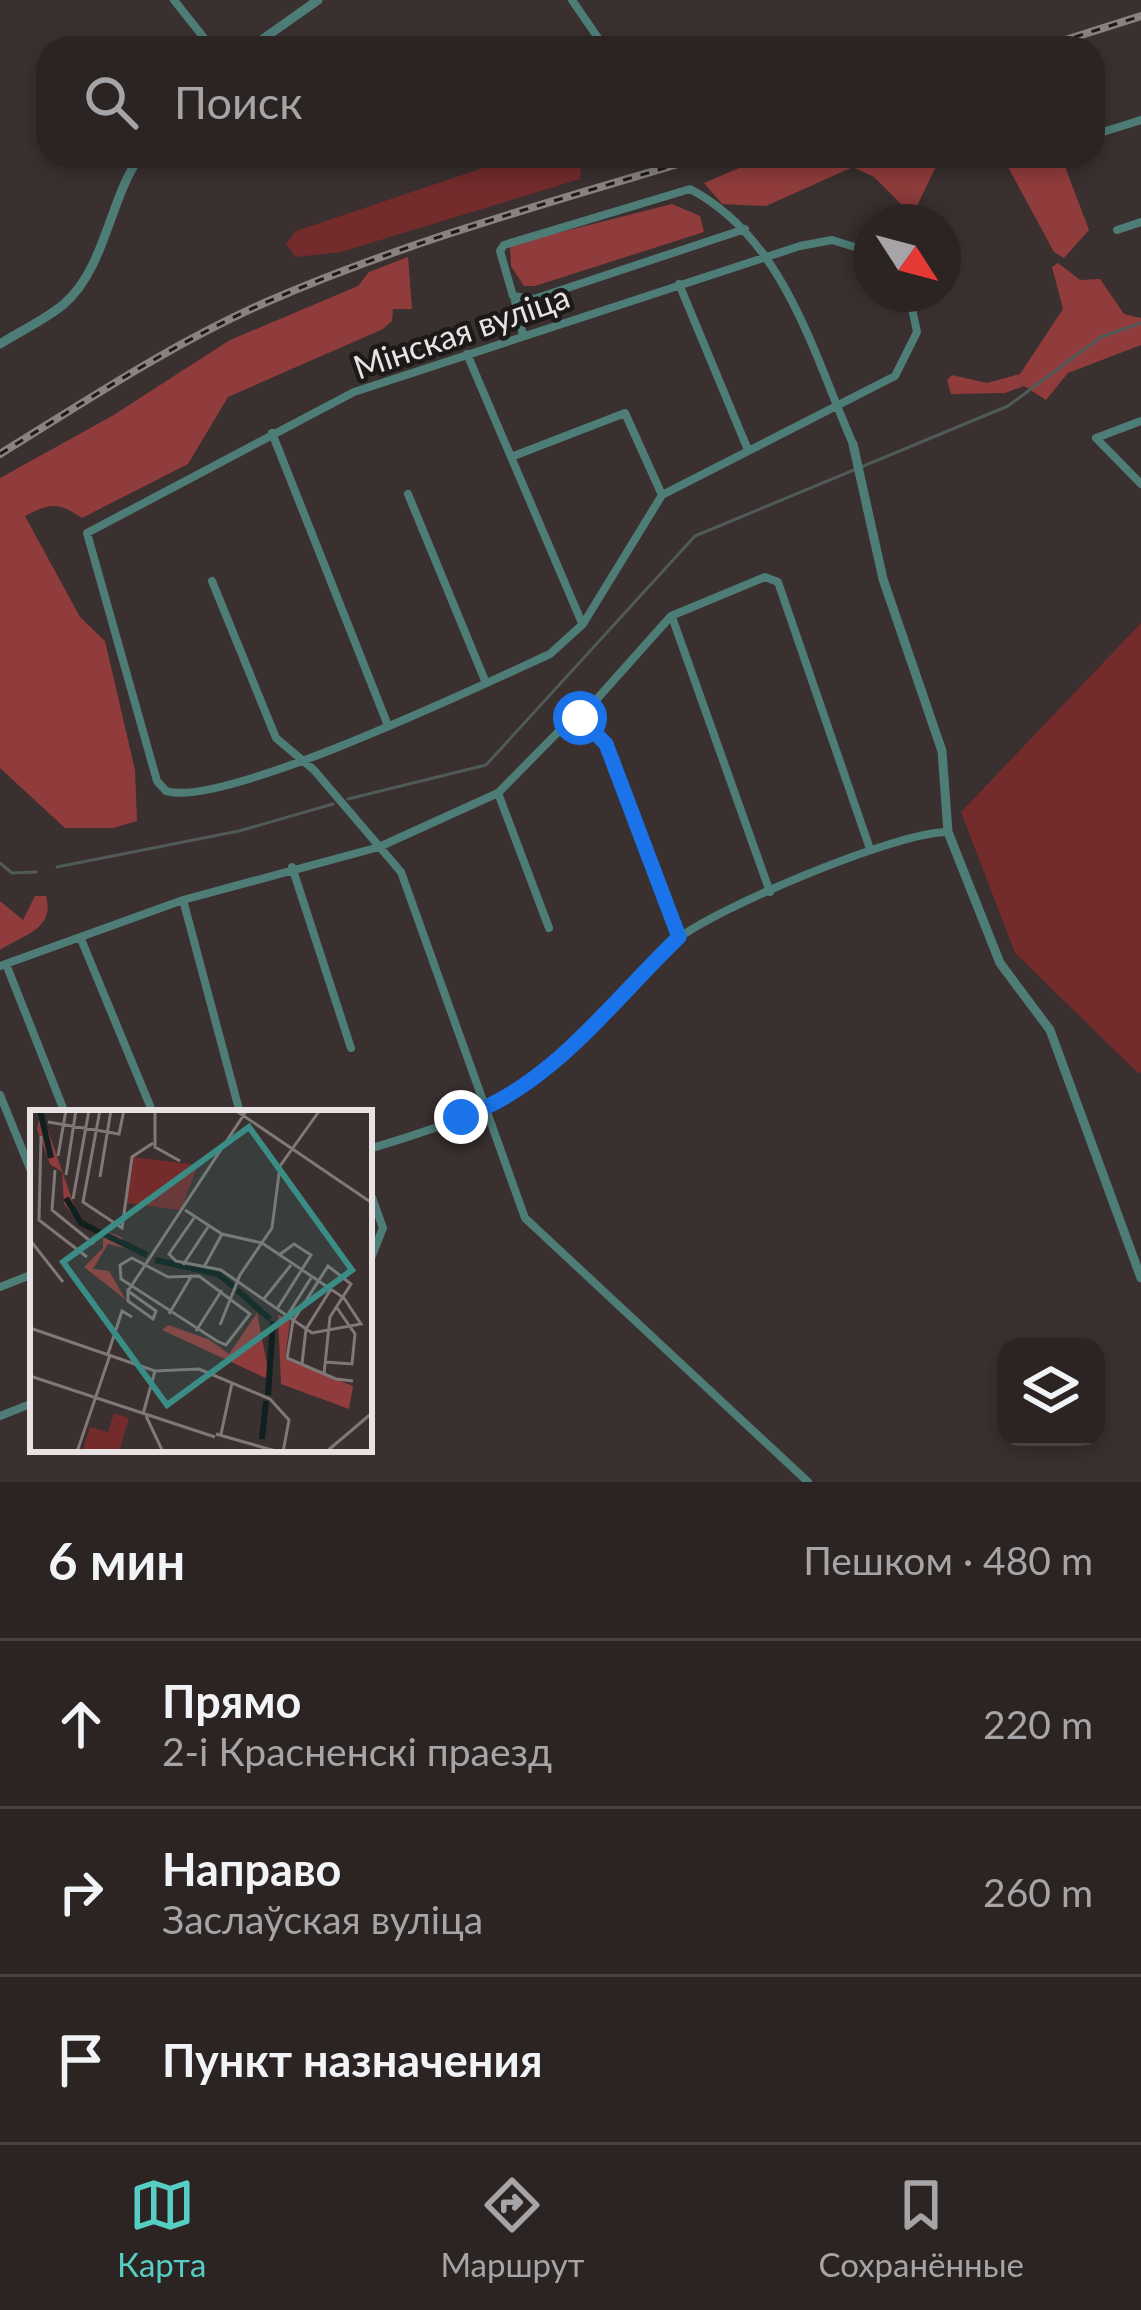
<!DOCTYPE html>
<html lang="ru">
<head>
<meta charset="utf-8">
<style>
	:root { --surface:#2b2423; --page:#332c2b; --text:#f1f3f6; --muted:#a6a4a6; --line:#474141; --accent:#56cec3 }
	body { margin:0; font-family:Lato,sans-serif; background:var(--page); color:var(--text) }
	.controls { position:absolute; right:36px; bottom:36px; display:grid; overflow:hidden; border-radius:24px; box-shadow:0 6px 18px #0003 }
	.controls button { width:108px; height:108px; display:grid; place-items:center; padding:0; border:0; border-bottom:3px solid var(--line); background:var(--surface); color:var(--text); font:60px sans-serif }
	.compass { position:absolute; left:853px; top:204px; width:108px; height:108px; border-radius:50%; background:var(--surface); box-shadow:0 6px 18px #0003; rotate:126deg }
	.stop { position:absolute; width:36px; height:36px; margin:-27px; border:9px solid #1a73e8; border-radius:50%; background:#fff }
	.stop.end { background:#1a73e8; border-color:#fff; box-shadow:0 3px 12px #0008 }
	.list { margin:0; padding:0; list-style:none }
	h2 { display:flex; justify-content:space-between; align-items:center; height:156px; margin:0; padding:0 48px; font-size:51px }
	h2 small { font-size:39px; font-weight:400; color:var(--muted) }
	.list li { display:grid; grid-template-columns:78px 1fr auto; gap:36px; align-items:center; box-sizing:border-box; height:168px; padding:0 48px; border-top:3px solid var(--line) }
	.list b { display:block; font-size:45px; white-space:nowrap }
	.list p { margin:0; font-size:39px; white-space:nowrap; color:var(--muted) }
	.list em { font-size:39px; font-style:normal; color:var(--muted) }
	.icon { flex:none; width:66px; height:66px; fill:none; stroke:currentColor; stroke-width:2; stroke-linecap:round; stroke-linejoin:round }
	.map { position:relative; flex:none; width:1141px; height:1482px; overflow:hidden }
	.search { position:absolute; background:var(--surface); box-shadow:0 6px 18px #0003; left:36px; right:36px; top:36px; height:132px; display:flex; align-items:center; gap:30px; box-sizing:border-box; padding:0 42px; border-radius:36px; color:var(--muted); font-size:45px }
	.sheet { height:660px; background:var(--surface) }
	nav { display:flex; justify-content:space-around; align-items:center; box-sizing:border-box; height:168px; border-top:3px solid var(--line); background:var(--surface); font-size:33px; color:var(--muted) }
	nav a { display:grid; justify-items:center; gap:6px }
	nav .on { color:var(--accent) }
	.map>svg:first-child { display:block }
	.green { fill:#732b2c }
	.forest { fill:#913c3c }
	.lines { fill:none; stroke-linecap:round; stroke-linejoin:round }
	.stream { stroke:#505a59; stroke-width:3 }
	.minor { stroke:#4e7d78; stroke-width:8 }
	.tertiary { stroke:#4e7d78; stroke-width:9 }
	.rail-casing { stroke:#898281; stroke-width:8 }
	.rail { stroke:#1d1919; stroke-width:3; stroke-dasharray:9; stroke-linecap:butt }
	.route { stroke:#1a73e8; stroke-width:15 }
	.labels { text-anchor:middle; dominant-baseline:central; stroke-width:9; stroke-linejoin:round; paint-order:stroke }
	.street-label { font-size:33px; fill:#e8e3e2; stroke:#1d1919 }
	.inset-river { fill:none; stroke:#0f201e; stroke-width:6 }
	.inset-road { fill:none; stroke:#7f7877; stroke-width:3 }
	.view { fill:#3a8c85; fill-opacity:0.15; stroke:#3a8c85; stroke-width:6 }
	.inset-edge { fill:none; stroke:#e8e3e2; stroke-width:6 }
</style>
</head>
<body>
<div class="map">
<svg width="1141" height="1482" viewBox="0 0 1141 1482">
	<rect width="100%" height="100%" fill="#39302f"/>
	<path class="green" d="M518,156H582L580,179L341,252L296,257L286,244L296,231Z
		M1141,623V1072L1139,1074L1015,953L961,812Z"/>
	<path class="forest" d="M767,156H941L916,208H905L874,177L853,167L766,206L722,204L704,183Z
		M1002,156H1061L1089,230L1064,258L1054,252Z
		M672,204L700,216L704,232L535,286H524L511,266L510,245Z
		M408,257L412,309H393L392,321L383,329L228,397L188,464L82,518C59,502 50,503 25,516L80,617L105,641L135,770L137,821L113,828H65L0,768V478L112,416L230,340L358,286L369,272Z
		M1058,263L1080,280L1100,279L1124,314L1141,318V345L1068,373L1046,400L1024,386L1005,393L951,394L947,380L952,375L987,383L1020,374L1063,309L1052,267Z
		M35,896H46C55,929 25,934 0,950V901L23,920Z"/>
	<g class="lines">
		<path class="stream" d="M348,799L486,765L695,536L1008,406L1101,337L1141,323
			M0,863L12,873L36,872
			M57,867L239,831L333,804"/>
		<path class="minor" d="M174,0L212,48
			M572,0L605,48
			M1093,135L1141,120
			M745,229L534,299L513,296L500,251L504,245L690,189C784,238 813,353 853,444
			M1117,230L1141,222
			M871,252L832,240L800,246L354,392L87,533L157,781L166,791C223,809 484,684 550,654L583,624L662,495L895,376L917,332L909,294
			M679,284L748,450
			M514,297L523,335
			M467,354L582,623
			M1141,421L1096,438L1141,484
			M272,433L387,723
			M511,457L625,413L662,495
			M408,494L486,683
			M212,581L276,738L314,770L401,872L525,1218L808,1482
			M672,617L770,892
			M580,718L606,744L679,937
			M498,793L549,928
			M292,867L351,1048
			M183,900L240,1113
			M81,939L153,1113
			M6,964L65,1113
			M0,966L183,900L379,847L498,793L561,729L580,718L671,616L765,577L778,582L870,849
			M0,1095L33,1176
			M369,1149C421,1133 477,1117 521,1085C579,1044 621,985 676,940C716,908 898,831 948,832
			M369,1189L383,1228L369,1263
			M0,1287L33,1274
			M0,1416L33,1403"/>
		<path class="tertiary" d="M250,48L318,0
			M0,344C20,331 45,320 64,304C105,269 109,200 140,156
			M853,444L883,579L942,751L948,832L1000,963L1050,1030L1141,1278"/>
		<g class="rail-casing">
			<path id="rail" d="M1040,48L1141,16
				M0,454C86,401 170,345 262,304C403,242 558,200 705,156"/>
		</g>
		<use href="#rail" class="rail"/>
	</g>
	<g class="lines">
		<path class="route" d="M461,1117C549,1089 614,999 679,937L606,744L580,718"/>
	</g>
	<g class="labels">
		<g class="street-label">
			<text transform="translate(461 331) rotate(-19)">Мінская вуліца</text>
		</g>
	</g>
	<g transform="translate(30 1110)">
		<rect width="342" height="342" fill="#39302f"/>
		<path d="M103,47L168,55L151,100L95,93ZM84,303L99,308L89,342H52L60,317L78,322Z" fill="#732b2c"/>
		<path d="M11,0L49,110L91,127L99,139L78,134L63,159L79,161L96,190L54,157L73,138V124L50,114L34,94L32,62L20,54L7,19ZM227,203L240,270L132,220L138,215L178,229L199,244ZM248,205L260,210L255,249L323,276L319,299L251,274Z" fill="#913c3c"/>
		<path class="inset-river" d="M10,0L21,48M36,88L51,113L117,145M125,150L188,164L204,177M207,180L240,209M238,285L243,211M232,329L236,291"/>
		<path class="inset-road" d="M70,0L53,92L92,118L102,47L123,33M125,0V37L150,51M205,0L342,93M18,12L89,24L94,0M11,26L9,110L57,147M28,46L36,0M25,60L22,100L64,134M36,65L46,0M70,67L81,0M43,89L59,0M155,100L192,124L232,133L314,188L331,214L282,223L191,160L146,151L139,144L164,108M0,130L33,172M102,148L138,167L169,166L220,204L196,235L187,231L91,169L90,155ZM153,155L178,117M174,157L192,124M98,181L217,0M98,181L126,201L123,209L98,191ZM233,190L261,155M247,199L281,145L264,134L249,145M139,204L162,165M257,206L281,168M190,215L210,165L242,118L250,56L290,0M0,218L125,261L169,259L240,289L259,310L253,342M166,221L192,180M78,244L92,201L102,207M295,252L322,254L325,224L307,198M272,254L276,219L301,179M294,264L300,207L321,174L298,156L263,211L257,248L306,269L323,271M0,266L185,327M113,304L125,261M116,306L133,342M186,324L249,342M191,324L202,273M47,342L80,245M296,342L342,303"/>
		<path class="view" d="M219,17L322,160L137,295L33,152Z"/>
		<rect width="342" height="342" class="inset-edge"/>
	</g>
</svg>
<div class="controls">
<button><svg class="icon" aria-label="layers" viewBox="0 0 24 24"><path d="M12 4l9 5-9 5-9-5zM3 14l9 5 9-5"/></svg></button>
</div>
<svg class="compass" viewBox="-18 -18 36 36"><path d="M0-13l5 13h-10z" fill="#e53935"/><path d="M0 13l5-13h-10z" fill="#a6a4a6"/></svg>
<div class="stop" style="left:580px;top:718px"></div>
<div class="stop end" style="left:461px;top:1117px"></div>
<div class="search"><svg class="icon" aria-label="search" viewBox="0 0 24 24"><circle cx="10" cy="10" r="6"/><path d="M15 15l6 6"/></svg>Поиск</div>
</div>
<section class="sheet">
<h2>6 мин<small>Пешком · 480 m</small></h2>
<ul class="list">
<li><svg class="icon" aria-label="ahead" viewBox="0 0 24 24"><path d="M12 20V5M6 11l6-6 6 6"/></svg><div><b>Прямо</b><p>2-і Красненскі праезд</p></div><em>220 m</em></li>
<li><svg class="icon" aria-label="right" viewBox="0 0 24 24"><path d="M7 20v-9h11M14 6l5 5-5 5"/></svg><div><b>Направо</b><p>Заслаўская вуліца</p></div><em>260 m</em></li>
<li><svg class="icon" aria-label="arrive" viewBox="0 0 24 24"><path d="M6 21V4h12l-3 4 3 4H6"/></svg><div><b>Пункт назначения</b></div></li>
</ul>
</section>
<nav>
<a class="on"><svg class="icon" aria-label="map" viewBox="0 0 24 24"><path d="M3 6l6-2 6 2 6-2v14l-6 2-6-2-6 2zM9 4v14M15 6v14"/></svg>Карта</a>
<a><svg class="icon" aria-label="directions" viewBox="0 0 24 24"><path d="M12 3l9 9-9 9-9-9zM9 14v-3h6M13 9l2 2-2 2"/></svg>Маршрут</a>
<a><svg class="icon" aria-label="saved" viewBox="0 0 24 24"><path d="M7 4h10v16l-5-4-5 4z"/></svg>Сохранённые</a>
</nav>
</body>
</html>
